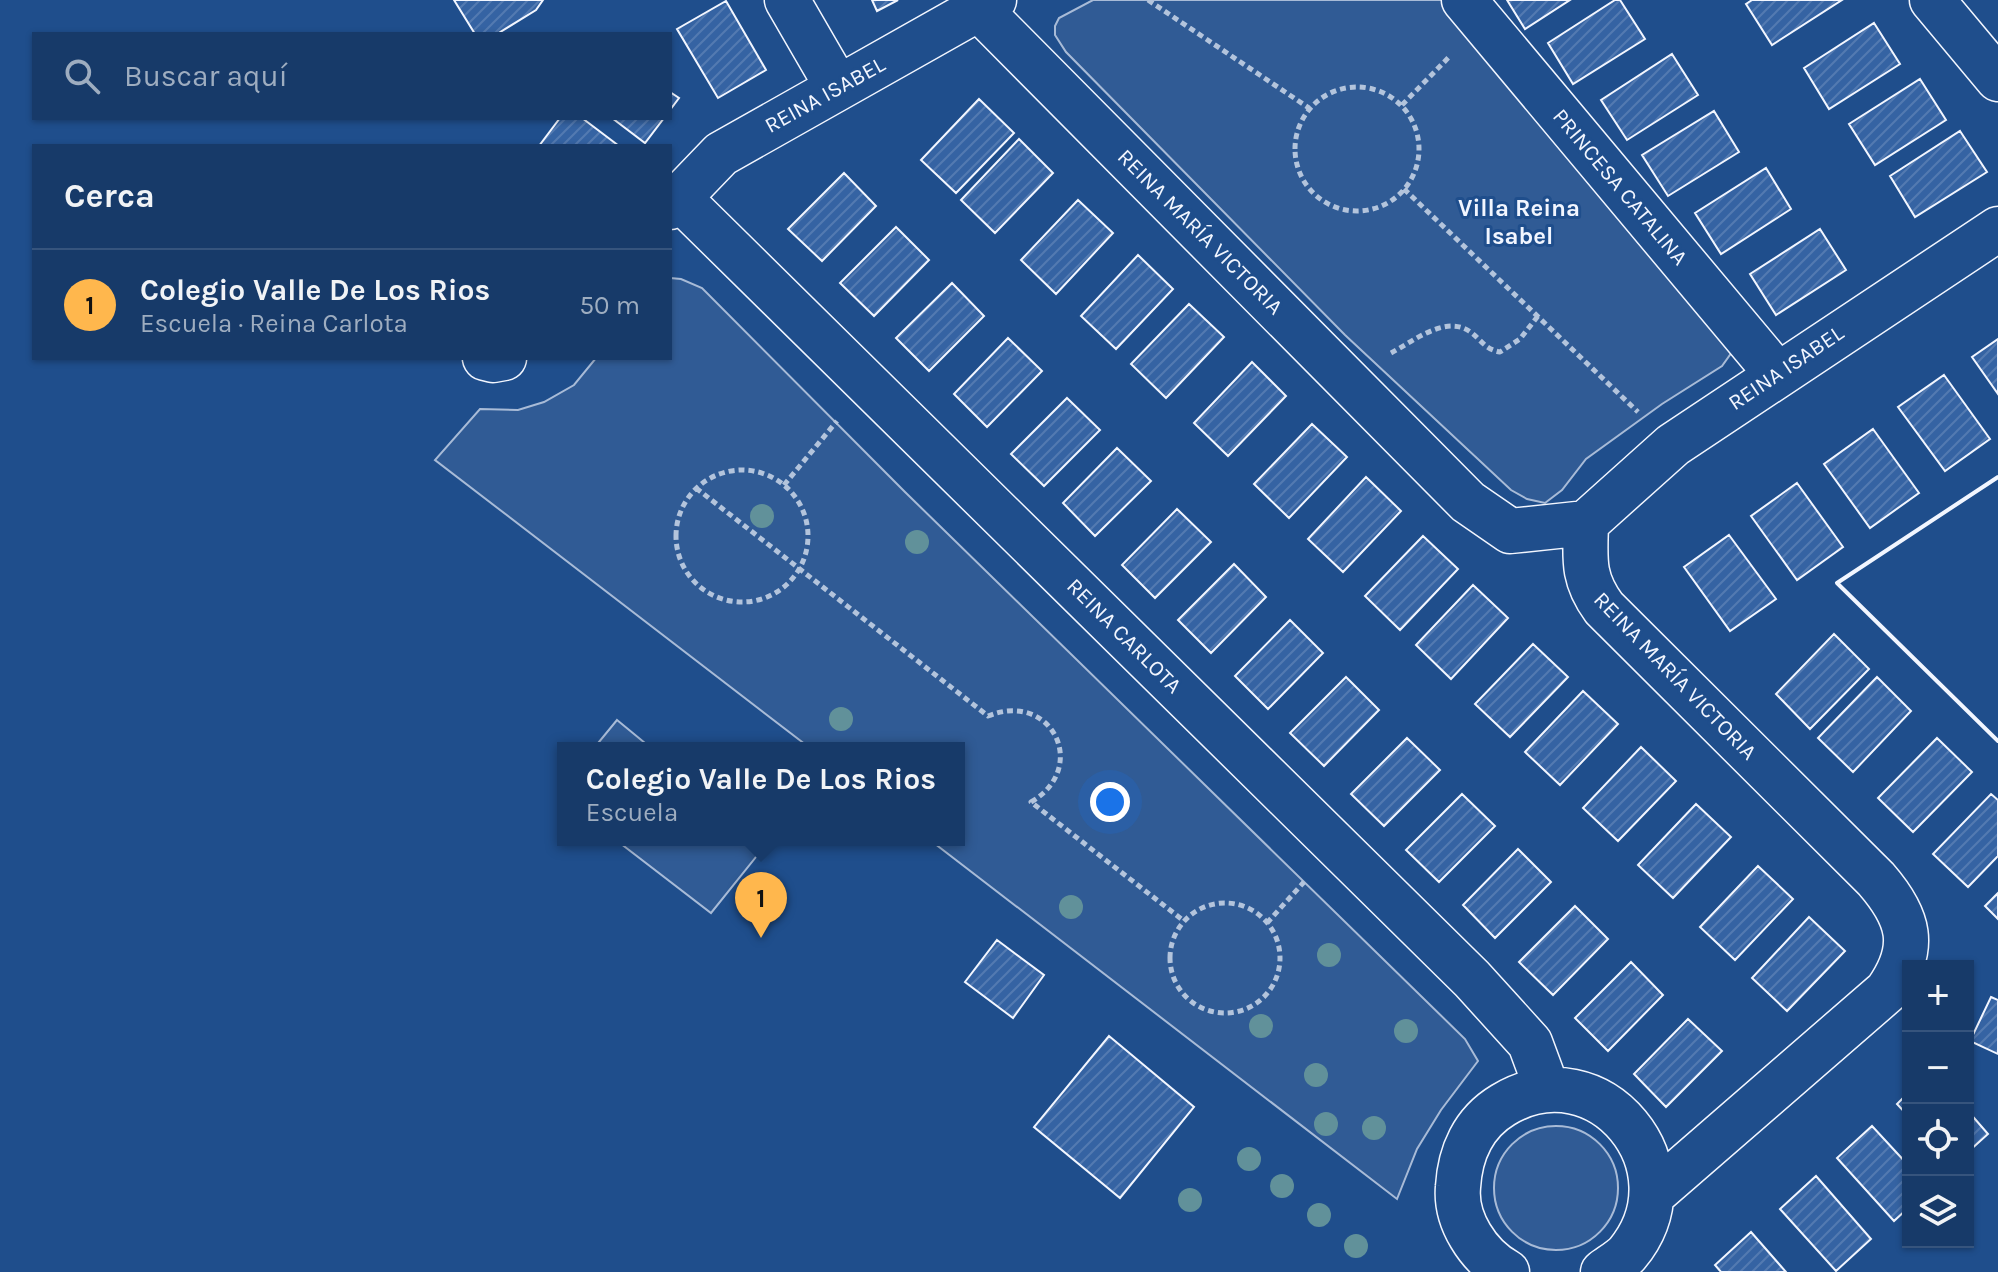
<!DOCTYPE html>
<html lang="es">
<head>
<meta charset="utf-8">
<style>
	:root { --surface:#173a69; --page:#20416f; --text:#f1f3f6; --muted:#9eadc0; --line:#36547d; --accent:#ffb74d }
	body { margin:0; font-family:Karla,sans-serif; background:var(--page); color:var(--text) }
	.controls { position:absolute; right:24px; bottom:24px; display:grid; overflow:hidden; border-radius:0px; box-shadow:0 2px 6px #0004 }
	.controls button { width:72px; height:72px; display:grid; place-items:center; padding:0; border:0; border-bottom:2px solid var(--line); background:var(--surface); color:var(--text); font:40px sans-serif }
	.you { position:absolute; left:1110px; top:802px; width:28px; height:28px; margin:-20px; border:6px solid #fff; border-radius:50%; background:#1a73e8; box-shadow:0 0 0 12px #1a73e833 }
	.badge { display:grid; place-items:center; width:52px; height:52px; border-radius:50%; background:var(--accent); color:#111; font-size:26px; font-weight:700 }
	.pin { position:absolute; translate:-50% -66px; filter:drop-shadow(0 2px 4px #0008) }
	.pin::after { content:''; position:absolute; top:42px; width:28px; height:24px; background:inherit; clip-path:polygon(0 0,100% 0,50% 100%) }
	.popup { position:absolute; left:557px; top:742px; width:408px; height:104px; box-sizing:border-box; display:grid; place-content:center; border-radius:0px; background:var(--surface); filter:drop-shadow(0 2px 6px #0005); font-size:26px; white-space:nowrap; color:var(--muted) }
	.popup b { font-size:30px; color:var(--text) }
	.popup::after { content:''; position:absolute; left:50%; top:100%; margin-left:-16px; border:16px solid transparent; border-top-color:var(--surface) }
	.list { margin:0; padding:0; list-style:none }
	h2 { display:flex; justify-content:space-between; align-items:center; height:104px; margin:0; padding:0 32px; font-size:34px }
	h2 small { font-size:26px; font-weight:400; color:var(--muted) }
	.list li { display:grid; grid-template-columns:52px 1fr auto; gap:24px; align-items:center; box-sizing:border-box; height:112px; padding:0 32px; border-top:2px solid var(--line) }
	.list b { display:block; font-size:30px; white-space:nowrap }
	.list p { margin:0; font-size:26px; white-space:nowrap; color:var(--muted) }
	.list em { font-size:26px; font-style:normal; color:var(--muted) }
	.icon { flex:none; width:44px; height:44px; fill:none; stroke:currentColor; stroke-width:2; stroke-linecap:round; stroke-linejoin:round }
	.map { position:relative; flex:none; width:1998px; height:1272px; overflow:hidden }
	.search { position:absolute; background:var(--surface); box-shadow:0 2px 6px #0004; left:32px; top:32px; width:640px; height:88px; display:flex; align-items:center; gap:20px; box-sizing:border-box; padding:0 28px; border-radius:0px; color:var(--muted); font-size:30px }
	.panel { position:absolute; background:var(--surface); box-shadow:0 2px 6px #0004; left:32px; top:144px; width:640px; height:216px; border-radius:0px }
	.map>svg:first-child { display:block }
	.built { fill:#305b95; stroke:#a8bbd7; stroke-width:2 }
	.building { fill:url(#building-hatch); stroke:#f2f6ff; stroke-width:2 }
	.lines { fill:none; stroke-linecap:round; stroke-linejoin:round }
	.minor-casing { stroke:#f2f6ff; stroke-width:47 }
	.path { stroke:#b3c4dc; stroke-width:5; stroke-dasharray:6 4; stroke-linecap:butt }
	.minor { stroke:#1f4e8c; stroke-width:44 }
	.wall { stroke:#f2f6ff; stroke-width:4 }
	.tree { fill:#61919a }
	.labels { text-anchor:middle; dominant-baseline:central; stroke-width:6; stroke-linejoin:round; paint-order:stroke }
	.street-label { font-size:22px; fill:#f2f6ff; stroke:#1f4e8c }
	.neighbourhood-label { font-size:24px; font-weight:bold; fill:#f2f6ff; stroke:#1f4e8c }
</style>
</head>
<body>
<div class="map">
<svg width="1998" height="1272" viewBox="0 0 1998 1272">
	<defs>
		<pattern id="building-hatch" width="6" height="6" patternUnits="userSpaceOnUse" patternTransform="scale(2)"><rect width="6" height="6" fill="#3563a3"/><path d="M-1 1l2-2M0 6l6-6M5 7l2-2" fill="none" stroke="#537ab1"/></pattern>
	</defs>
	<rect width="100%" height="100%" fill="#1f4e8c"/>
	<path class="built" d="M1093,0H1446L1732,352L1722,366L1662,404L1586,459L1562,490L1545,503L1527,499L1511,490L1345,335L1066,52L1055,35V26L1059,18Z
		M670,278L681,279L702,288L905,492L1465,1039L1478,1061L1441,1110L1417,1149L1397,1199L930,840H959V748H810L435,460L480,409L518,410L544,402L574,385L596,358H670Z
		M617,720L651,748H594Z
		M616,840H765L768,842L711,913Z
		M1494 1188a62 62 0 1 1 124 0a62 62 0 1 1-124 0Z"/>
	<path class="building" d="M454,0H543L536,10L497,34H475Z
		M872,0H898L877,11Z
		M1507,0H1570L1525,29Z
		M1615,0H1620L1645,39L1573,84L1548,43Z
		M1752,0H1842L1772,45L1746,4Z
		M726,1L766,70L718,98L677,29Z
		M1874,23L1900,64L1829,109L1804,68Z
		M1672,54L1698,95L1627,140L1601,100Z
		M1920,79L1946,120L1875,165L1849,124Z
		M670,92L679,98L670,110Z
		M979,99L1014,133L956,193L921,160Z
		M1714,111L1739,152L1668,196L1642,155Z
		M560,118H582L619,146H539Z
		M612,118H664L645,143Z
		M1960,131L1987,172L1915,217L1890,176Z
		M1019,139L1053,173L995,233L961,200Z
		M1766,168L1791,209L1721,254L1695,213Z
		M844,173L876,206L822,261L788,229Z
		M1078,200L1113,233L1056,294L1021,260Z
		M896,227L929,260L874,316L840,283Z
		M1820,229L1846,270L1776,315L1750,274Z
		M1138,255L1173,289L1116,349L1081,316Z
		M952,283L984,316L929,371L896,338Z
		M1189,304L1224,337L1166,398L1131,364Z
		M1008,338L1042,371L987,427L954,394Z
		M1998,339V394L1972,357Z
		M1252,362L1286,396L1228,456L1194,423Z
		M1944,375L1990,439L1945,471L1898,407Z
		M1067,398L1100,430L1044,486L1011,454Z
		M1312,424L1347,457L1289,518L1254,484Z
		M1873,429L1919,493L1870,528L1824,464Z
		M1117,448L1151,481L1095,536L1063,503Z
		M1366,477L1401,511L1343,572L1308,539Z
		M1797,483L1843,547L1797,580L1751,516Z
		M1177,509L1211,542L1155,598L1122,565Z
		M1729,535L1776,599L1730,631L1684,567Z
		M1423,536L1458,569L1400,630L1365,596Z
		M1234,564L1266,597L1211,653L1178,620Z
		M1473,585L1508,618L1451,679L1416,645Z
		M1290,620L1323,653L1268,709L1235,676Z
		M1834,634L1869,669L1810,729L1776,694Z
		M1533,644L1568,677L1510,737L1475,704Z
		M1346,677L1379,710L1324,766L1290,733Z
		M1877,677L1911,711L1853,772L1818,738Z
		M1583,691L1618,724L1560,785L1525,752Z
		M1407,738L1440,770L1384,826L1351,794Z
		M1937,738L1972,772L1913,832L1878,798Z
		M1641,747L1676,781L1618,841L1583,808Z
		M1462,794L1495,826L1439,882L1406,850Z
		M1991,794L1998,800V856L1968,887L1933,854Z
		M1696,804L1731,837L1673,898L1638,865Z
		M1518,849L1551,882L1495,938L1463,905Z
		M1758,866L1793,899L1735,960L1700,927Z
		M1998,893V919L1985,906Z
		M1575,906L1608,939L1553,995L1519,962Z
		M1809,917L1845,951L1787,1011L1752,978Z
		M997,940L1044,975L1013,1018L965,982Z
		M1631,962L1663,995L1608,1051L1575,1018Z
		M1991,997L1998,1000V1054L1970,1041Z
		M1688,1019L1722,1051L1666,1107L1634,1074Z
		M1109,1036L1194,1107L1120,1198L1034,1127Z
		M1908,1093V1116L1897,1104Z
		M1968,1111L1988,1134L1968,1152Z
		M1872,1126L1908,1165V1208L1894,1221L1837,1158Z
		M1816,1176L1871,1239L1836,1271L1780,1209Z
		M1751,1232L1786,1272H1721L1715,1265Z"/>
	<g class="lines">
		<g class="minor-casing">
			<path id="minor" d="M787,0L838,88
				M1464,0L1777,374
				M1932,0L1998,79
				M978,8L1468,502L1510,531L1586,523
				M679,198L1472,979L1530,1043L1547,1089
				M670,207L721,154L994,0
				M485,358L493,360L504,358
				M1586,523C1585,559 1582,578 1604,608L1876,879C1909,917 1918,947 1887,991L1652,1195
				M1586,523L1673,445L1998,229
				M1507,1272C1478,1256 1455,1220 1458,1187C1460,1153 1473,1123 1503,1105C1599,1047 1699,1168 1627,1254C1620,1261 1611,1266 1603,1272"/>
		</g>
		<path class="path" d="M1148,0L1309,108
			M1295 149a62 62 0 1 1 124 0a62 62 0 1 1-124 0Z
			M1402,105L1449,57
			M1404,189L1638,412
			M1391,353C1412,342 1445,315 1469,331C1481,339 1484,349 1500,352L1520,339L1538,316
			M676 536a66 66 0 1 1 132 0a66 66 0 1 1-132 0Z
			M784,485L837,421
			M696,488L988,716C1052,690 1090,768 1031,802L1184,921
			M1170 958a55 55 0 1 1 110 0a55 55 0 1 1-110 0Z
			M1267,923L1304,882"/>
		<use href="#minor" class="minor"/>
		<path class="wall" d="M1998,477L1837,583L1998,741"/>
	</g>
	<g class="tree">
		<circle cx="762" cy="516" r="12"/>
		<circle cx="917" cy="542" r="12"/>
		<circle cx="841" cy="719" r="12"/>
		<circle cx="1071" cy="907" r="12"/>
		<circle cx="1329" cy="955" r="12"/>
		<circle cx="1261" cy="1026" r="12"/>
		<circle cx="1406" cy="1031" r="12"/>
		<circle cx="1316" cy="1075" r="12"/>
		<circle cx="1326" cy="1124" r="12"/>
		<circle cx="1374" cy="1128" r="12"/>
		<circle cx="1249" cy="1159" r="12"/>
		<circle cx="1282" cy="1186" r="12"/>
		<circle cx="1190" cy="1200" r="12"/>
		<circle cx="1319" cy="1215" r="12"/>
		<circle cx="1356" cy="1246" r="12"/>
	</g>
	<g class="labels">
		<g class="street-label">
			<text transform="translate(825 95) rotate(-29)">REINA ISABEL</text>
			<text transform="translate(1620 187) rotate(50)">PRINCESA CATALINA</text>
			<text transform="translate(1200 232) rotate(45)">REINA MARÍA VICTORIA</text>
			<text transform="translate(1786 368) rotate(-34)">REINA ISABEL</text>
			<text transform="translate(1124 636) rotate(45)">REINA CARLOTA</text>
			<text transform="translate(1675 676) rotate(46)">REINA MARÍA VICTORIA</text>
		</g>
		<g class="neighbourhood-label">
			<text x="1519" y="208">Villa Reina<tspan x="1519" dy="28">Isabel</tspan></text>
		</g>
	</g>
</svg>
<div class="controls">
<button>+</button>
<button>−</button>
<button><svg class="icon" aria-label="locate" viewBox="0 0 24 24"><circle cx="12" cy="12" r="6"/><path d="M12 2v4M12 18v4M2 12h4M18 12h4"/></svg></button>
<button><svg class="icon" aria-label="layers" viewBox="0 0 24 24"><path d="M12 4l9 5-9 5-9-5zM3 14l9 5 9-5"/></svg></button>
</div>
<div class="you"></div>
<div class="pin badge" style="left:761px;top:938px">1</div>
<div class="popup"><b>Colegio Valle De Los Rios</b>Escuela</div>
<div class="search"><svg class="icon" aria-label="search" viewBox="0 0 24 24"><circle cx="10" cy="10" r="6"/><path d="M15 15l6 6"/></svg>Buscar aquí</div>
<section class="panel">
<h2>Cerca<small></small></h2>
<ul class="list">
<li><span class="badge">1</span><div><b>Colegio Valle De Los Rios</b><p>Escuela · Reina Carlota</p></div><em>50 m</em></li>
</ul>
</section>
</div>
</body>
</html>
